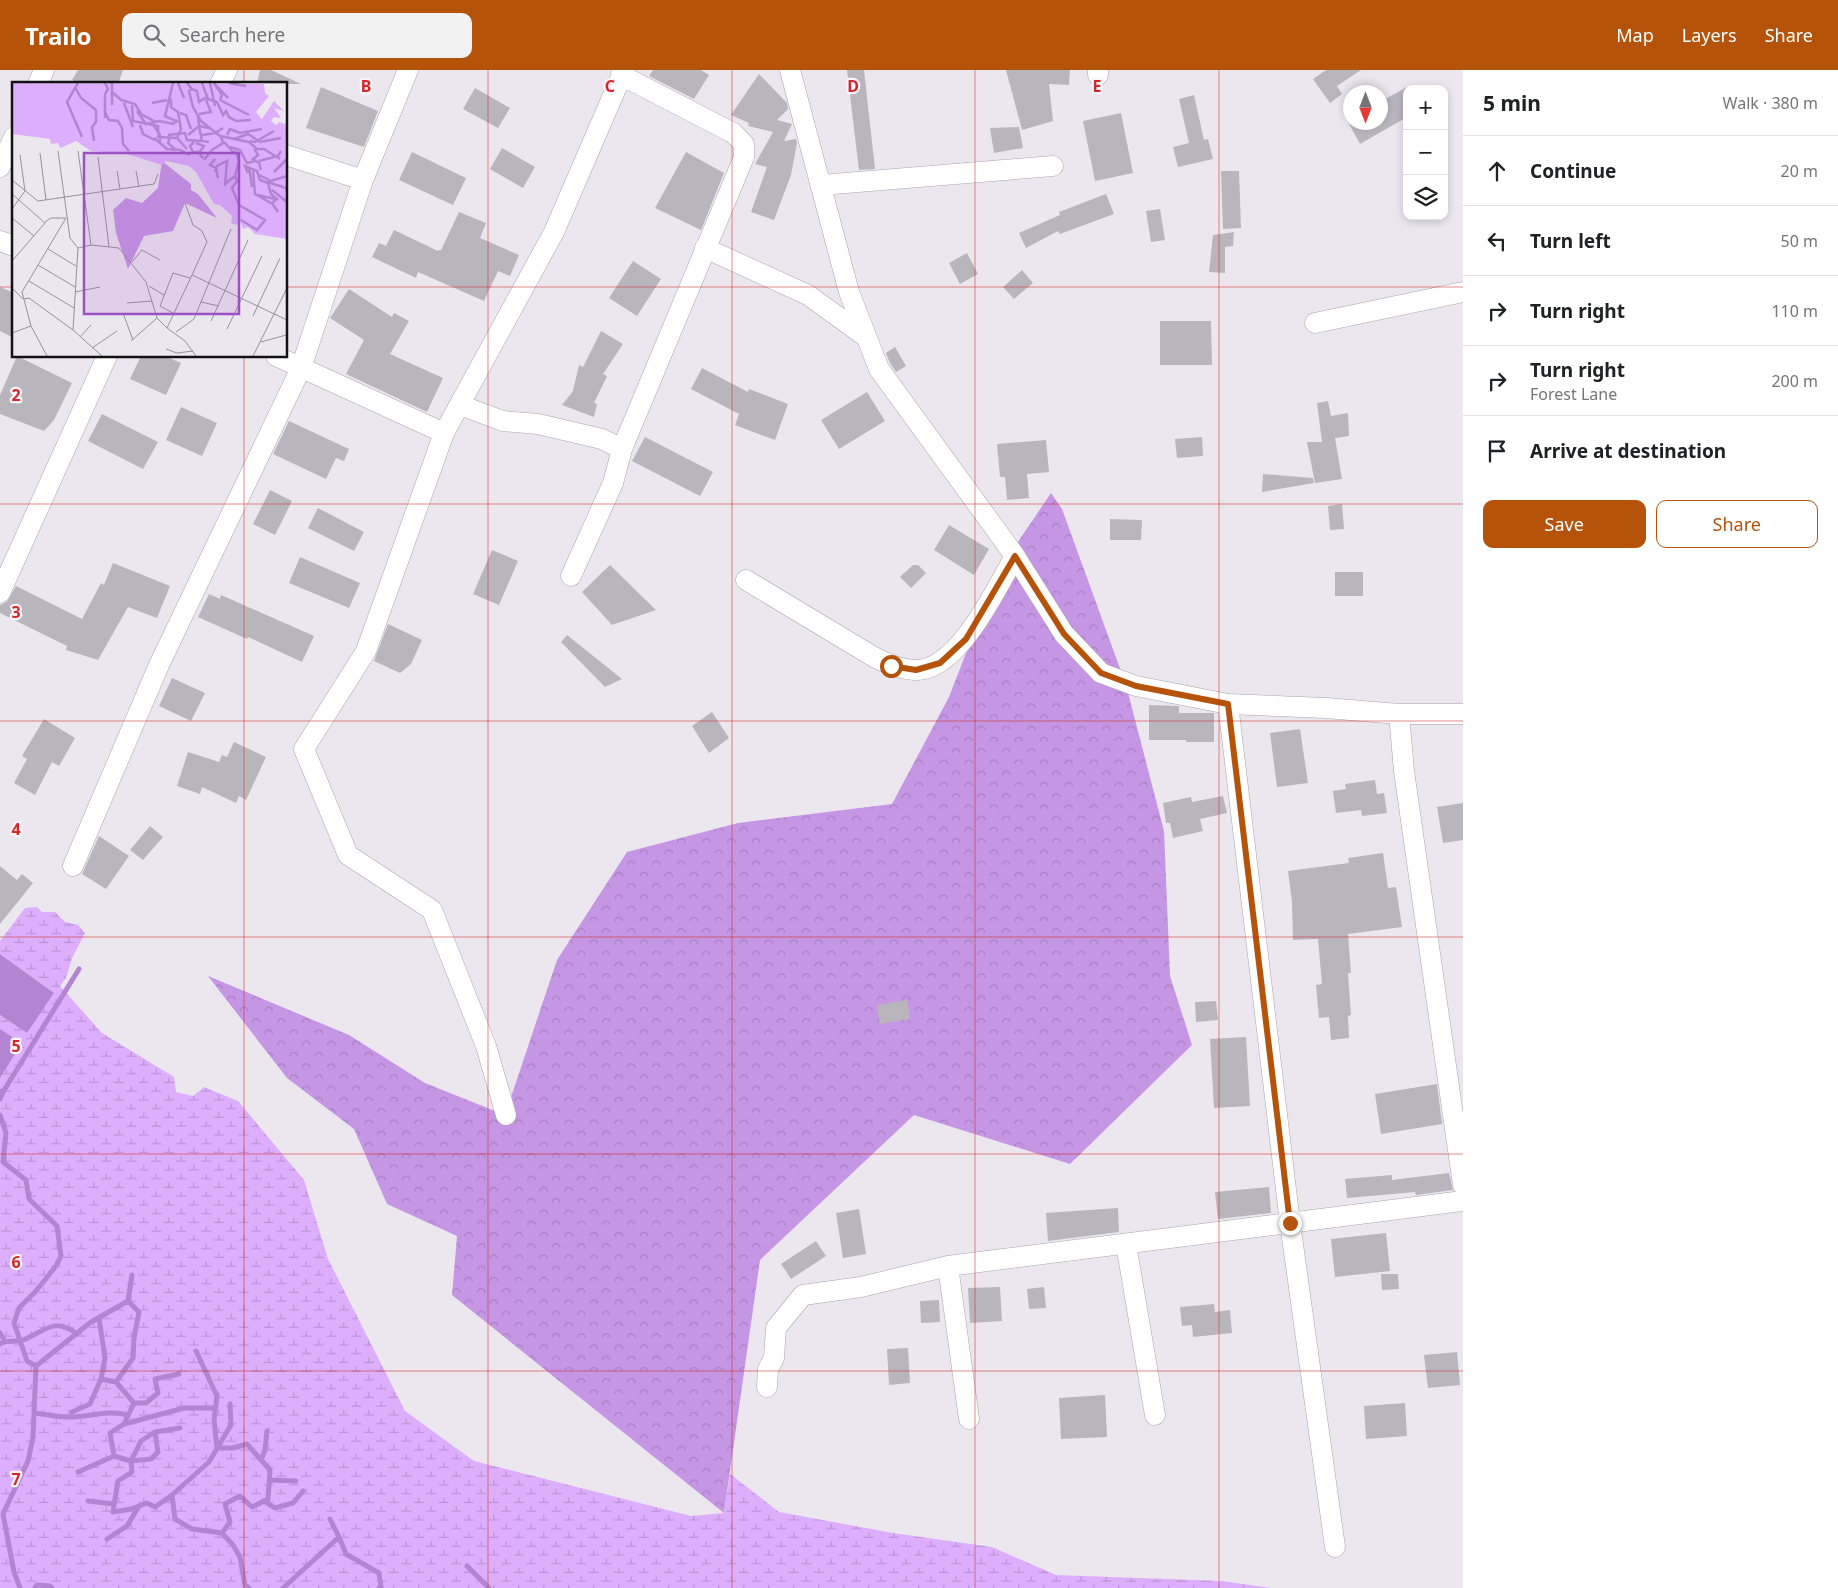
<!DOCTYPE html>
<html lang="en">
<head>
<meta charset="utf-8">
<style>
	:root { --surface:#fff; --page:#f2f2f2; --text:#202124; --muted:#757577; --line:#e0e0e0; --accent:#b45309 }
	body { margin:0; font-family:"Noto Sans",sans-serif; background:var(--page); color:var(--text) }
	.controls { position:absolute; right:15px; top:15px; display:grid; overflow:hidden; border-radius:10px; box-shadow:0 2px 8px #0003 }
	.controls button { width:45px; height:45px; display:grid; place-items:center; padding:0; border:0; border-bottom:1px solid var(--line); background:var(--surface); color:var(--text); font:25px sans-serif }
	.compass { position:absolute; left:1343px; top:15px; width:45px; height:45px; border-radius:50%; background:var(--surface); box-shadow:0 2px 8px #0003; rotate:180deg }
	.stop { position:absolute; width:15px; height:15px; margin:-11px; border:4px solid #b45309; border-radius:50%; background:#fff }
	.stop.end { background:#b45309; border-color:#fff; box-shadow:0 1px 5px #0008 }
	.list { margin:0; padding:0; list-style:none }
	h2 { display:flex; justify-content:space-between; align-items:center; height:65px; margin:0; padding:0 20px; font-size:21px }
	h2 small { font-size:16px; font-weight:400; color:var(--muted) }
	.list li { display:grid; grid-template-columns:32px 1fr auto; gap:15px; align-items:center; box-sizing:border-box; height:70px; padding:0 20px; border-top:1px solid var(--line) }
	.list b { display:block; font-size:19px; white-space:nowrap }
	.list p { margin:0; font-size:16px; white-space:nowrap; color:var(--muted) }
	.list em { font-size:16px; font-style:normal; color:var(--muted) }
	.actions { display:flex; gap:10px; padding:15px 20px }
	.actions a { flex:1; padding:11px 0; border:1px solid var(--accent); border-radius:10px; text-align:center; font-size:18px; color:var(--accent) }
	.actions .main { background:var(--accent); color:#fff }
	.icon { flex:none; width:28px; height:28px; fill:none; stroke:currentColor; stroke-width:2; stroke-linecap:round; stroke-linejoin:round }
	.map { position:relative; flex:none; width:1463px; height:1518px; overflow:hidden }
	header { display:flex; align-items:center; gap:30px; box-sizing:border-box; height:70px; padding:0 25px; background:var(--accent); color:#fff }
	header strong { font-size:24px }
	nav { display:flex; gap:28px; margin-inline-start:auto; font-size:18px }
	.search { width:350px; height:45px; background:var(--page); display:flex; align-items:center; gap:12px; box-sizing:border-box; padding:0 18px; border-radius:10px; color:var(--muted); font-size:19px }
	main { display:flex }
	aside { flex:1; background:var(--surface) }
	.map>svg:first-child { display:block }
	.forest { fill:url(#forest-crowns) }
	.wetland { fill:url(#wetland-marsh) }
	.water { fill:#b284d1 }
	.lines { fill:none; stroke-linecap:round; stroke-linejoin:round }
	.stream { stroke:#b284d1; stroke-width:5 }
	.building { fill:#b9b5bd }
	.minor-casing { stroke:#a8a4ac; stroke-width:21 }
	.minor { stroke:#fff; stroke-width:20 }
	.route { stroke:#b45309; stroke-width:6 }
	.grid { fill:none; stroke:#d62828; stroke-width:1; stroke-opacity:0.55 }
	.inset-river { fill:none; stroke:#b284d1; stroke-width:2.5 }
	.inset-road { fill:none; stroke:#959197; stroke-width:1 }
	.view { fill:#9a52c5; fill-opacity:0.15; stroke:#9a52c5; stroke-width:2.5 }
	.inset-edge { fill:none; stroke:#121113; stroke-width:2.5 }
	.grid-label { font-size:16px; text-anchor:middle; font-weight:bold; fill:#d62828; stroke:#f9f4fd; stroke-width:4.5; stroke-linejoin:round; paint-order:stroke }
</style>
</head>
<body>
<header>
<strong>Trailo</strong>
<div class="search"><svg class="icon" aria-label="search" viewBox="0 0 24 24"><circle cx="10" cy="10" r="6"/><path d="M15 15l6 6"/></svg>Search here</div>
<nav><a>Map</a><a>Layers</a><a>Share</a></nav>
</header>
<main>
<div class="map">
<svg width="1463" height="1518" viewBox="0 0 1463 1518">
	<defs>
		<pattern id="forest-crowns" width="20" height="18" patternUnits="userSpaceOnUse" patternTransform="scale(1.25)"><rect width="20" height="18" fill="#c596e4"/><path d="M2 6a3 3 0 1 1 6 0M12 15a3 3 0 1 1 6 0" fill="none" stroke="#a880c3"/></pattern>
		<pattern id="wetland-marsh" width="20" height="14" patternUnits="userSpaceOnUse" patternTransform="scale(1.25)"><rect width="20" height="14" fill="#dcaefb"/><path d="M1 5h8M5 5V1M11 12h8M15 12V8" fill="none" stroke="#bc95d6"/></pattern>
	</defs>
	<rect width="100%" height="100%" fill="#ece7ef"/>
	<path class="forest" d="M1051,423L1062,439L1126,615L1164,761L1170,906L1192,975L1070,1094L914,1045L760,1190L724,1443L452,1225L457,1166L387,1134L354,1059L287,1008L208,906L349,965L425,1013L505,1045L557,890L627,782L738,753L892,734L949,627L997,503Z"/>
	<path class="wetland" d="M37,837L42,842H55L65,852L78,855L85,863L72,888L66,908L60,916L102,963L174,1007L176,1022L193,1026L204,1017L238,1031L304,1110L328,1189L405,1341L474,1391L691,1446L724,1443L730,1404L779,1442L893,1463L992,1477L1056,1505L1222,1511L1271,1518H0V1008L22,973L0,959V945L27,963L54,923L0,884V871L25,838Z"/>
	<path class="water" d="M0,884L54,923L27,963L0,945Z
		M0,959L22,973L0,1008Z"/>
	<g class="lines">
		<path class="stream" d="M3,1022L79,899
			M0,1029L3,1022L0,1021
			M0,1045L6,1063L3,1092L26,1110L29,1129L57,1156L61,1186L56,1196L36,1221L19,1238L14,1253L27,1291L36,1296
			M132,1205L128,1231L139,1242L134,1268L133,1288L116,1312L134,1333L124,1354L110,1363L114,1386L131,1391L132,1402L118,1411L113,1442L131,1439L147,1433L155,1437L172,1425L209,1392L231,1355L230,1334
			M99,1248L105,1288L101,1309L116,1312
			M0,1263L5,1271
			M0,1274C7,1269 15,1273 23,1270C44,1262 54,1246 77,1264
			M196,1281L217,1326L214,1350L217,1378H233L247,1374L270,1400L268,1429L252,1437L240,1426L225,1434L230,1452L222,1463
			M134,1333H146L158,1323L155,1309L179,1304
			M72,1342L90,1334L101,1309
			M35,1343C45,1344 56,1347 66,1347C87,1348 107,1339 128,1345
			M124,1354L184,1338H215
			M261,1390L265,1380L267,1361
			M131,1391L141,1371L155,1362L180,1358
			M131,1391L151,1389L158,1382L155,1362
			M78,1402L114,1386
			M270,1410L296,1411
			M172,1425L175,1449L192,1459L222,1463L233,1475L240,1487L245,1515L249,1518
			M88,1431L114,1434
			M264,1431L275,1438L293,1433L303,1421
			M339,1467L346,1484L379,1503L381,1517L379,1518
			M107,1469L127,1456L139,1436
			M467,1496L489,1518
			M20,1518L14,1502L3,1444L28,1391L33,1367L36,1296L91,1252L128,1231
			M35,1518L37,1515L50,1516L52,1518
			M283,1518L339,1467L330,1449"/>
	</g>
	<path class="building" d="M78,0H123L118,14H82L72,10Z
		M260,0H271L301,14H257Z
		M653,0H701L709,5L694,29L649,6Z
		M847,0H864L875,99L859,100Z
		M1006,0H1070L1069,15L1049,14L1053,51L1022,60Z
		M1326,0H1361L1337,16L1342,24L1330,33L1313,9Z
		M759,4L787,33L788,39L777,50L792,54L784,71L796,69L797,73L791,105L774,150L751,142L767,97L755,94L773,62L748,56L749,53L731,45Z
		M321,17L378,41L364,77L306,58Z
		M1407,17V47L1360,74L1348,52H1380V32Z
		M475,18L510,38L498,58L463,39Z
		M1194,25L1204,70L1208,69L1213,89L1178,97L1173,77L1189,73L1179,29Z
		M1121,43L1133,103L1095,111L1083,51Z
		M1019,57L1023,78L994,83L990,58Z
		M502,78L535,97L523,118L490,99Z
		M412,82L466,108L453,135L399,110Z
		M686,82L724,103L701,160L655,138Z
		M1221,101H1239L1241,158L1223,159Z
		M1106,124L1114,144L1060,164L1058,161L1026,178L1019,163L1060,145L1059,142Z
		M1160,139L1165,170L1151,172L1146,141Z
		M459,142L486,153L480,168L519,185L510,206L498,201L484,231L418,202L416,208L372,187L379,173L386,176L394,160L438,181L439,180H441Z
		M1234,162L1233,176L1225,177V203L1209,202L1213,165Z
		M967,183L978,204L960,214L949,193Z
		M633,191L661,209L637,246L609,228Z
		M1022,200L1033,213L1014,229L1003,217Z
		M0,217L14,223V268L0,261Z
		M349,219L392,247L394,243L409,251L390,284L443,308L427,342L346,304L364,270L330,248Z
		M1160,251H1211L1212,295H1160Z
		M601,261L623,274L603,304L607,306L594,333L597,334L594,347L562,335L573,321L579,295L583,297Z
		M895,277L906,296L896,302L890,293L886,283Z
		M17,286L72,313L54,350L44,361L0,344V325Z
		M141,286H165L181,293L166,325L130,309Z
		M702,298L748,322L749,319L788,334L775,370L735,355L739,344L691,319Z
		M867,322L885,351L839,379L821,350Z
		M1328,331L1331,346L1348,343L1349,366L1335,368L1342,409L1315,413L1307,372H1322L1317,333Z
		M181,337L217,353L202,386L166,370Z
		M102,344L158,372L143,399L88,371Z
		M289,351L349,379L344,391L336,388L326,409L273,384Z
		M645,367L713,402L700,426L632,391Z
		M1202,367L1203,386L1177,388L1175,369Z
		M1046,370L1049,402L1027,404L1029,428L1007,430L1005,407H1000L997,374Z
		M1263,404L1313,408L1314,413L1262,422Z
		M270,420L292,431L275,465L253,454Z
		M1342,434L1344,459L1330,460L1328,436Z
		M318,438L364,462L354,481L308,458Z
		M1110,449L1142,450L1141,470H1110Z
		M949,455L989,479L974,505L934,480Z
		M492,480L518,491L499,535L473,524Z
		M300,487L360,513L349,538L289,513Z
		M113,493L170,516L157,548L128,537L98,590L66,580L67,576L0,543V535L7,532L16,516L82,549L101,513L104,515Z
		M610,495L656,540L612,555L582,522Z
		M913,495H918L926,503L911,518L900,507Z
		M1335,502H1363V526H1335Z
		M209,524L220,529L221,525L314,566L302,592L248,567L247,569L198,547Z
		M388,554L422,570L411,594L400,603L374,591Z
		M567,565L622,609L605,617L561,572Z
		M172,608L205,623L191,651L159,636Z
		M1149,635L1179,636V643H1214V672H1186V670H1149Z
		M712,642L729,668L709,683L692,656Z
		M44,649L75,668L59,696L52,692L35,725L14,713L27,689L22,686Z
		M1300,659L1308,713L1277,717L1270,663Z
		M234,672L266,687L246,730L239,726L236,733L202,717L200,724L177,716L188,682L219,692L222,685L227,687Z
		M1375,710L1377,724L1384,723L1387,743L1362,746L1361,740L1336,743L1333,721L1346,719L1345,714Z
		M1223,726L1227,743L1200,749L1203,761L1173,768L1170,753H1166L1163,733L1191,727L1192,732Z
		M1463,733V770L1443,773L1437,737Z
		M150,756L163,767L143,790L130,780Z
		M99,766L129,786L106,819L82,804Z
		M1383,783L1388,818L1396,817L1402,857L1348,864L1351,903H1348L1351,945L1348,946L1349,968L1331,970L1329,947L1319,948L1316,915L1322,914L1318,869L1293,870L1292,832L1288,801L1349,793L1348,788Z
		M0,796L17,810L22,804L33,813L0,854Z
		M907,930L910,949L880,954L877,935Z
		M1216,931L1218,950L1196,952L1195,932Z
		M1246,967L1250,1036L1214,1038L1210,969Z
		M1437,1014L1442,1054L1381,1064L1375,1024Z
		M1449,1103L1453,1120L1416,1125L1415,1122L1347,1128L1345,1109L1392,1105V1110Z
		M1269,1117L1271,1143L1218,1149L1215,1122Z
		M1118,1138L1119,1162L1048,1171L1046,1143Z
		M859,1139L866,1184L843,1188L836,1143Z
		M1386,1163L1390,1201L1335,1207L1331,1169Z
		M816,1171L826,1186L791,1209L781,1194Z
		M1381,1204H1398L1399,1219L1382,1220Z
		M1000,1217L1002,1251L970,1253L968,1218Z
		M1044,1217L1046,1238L1029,1239L1027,1219Z
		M939,1230L940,1252L921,1253L920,1231Z
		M1214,1234L1215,1242L1230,1240L1232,1263L1193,1267L1192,1255L1182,1256L1180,1237Z
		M908,1278L910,1313L889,1315L887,1279Z
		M1457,1282L1460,1315L1428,1318L1424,1285Z
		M1105,1325L1107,1367L1061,1369L1059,1328Z
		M1405,1333L1407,1366L1366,1369L1364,1336Z"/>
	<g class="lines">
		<g class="minor-casing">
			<path id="minor" d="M790,0L849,222L879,299L1015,486L1064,564L1101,603L1136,616L1228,634L1326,638L1399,644H1463
				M1098,0V5
				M38,14L44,0
				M220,14L227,0
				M286,85L363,110
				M0,97L14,67
				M821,115L1053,96
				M0,171L14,176
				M705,178L808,225L866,267
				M1315,253L1463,222
				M276,286L444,363L554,162L624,0
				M460,335L503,351L538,354L602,369L622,379L744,87V74L733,63L621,5
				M444,363L366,581L304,679L348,785L432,840L486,976L506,1045
				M571,506L613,413L622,379
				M746,510L874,587C887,594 899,599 914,600C957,603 996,519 1015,486
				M0,523L107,286
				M1228,634L1290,1153L1335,1477
				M1399,644L1404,701L1463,1115
				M73,796L159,595L301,298L363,110L408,0
				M1126,1174L1155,1345
				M948,1196L969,1349
				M767,1317L768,1299L774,1288L776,1258L803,1225L861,1217L948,1196L1463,1131"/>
		</g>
		<use href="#minor" class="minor"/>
	</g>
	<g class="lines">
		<path class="route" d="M891,596L916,600L940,593L966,569L1015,486L1064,564L1101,603L1136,616L1228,634L1290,1153"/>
	</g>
	<path class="grid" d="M244,0V14M488,0V1518M732,0V1518M975,0V1518M1219,0V1518M0,217H14M286,217H1463M244,286V1518M0,434H1463M0,651H1463M0,867H1463M0,1084H1463M0,1301H1463"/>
	<g transform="translate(12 12)">
		<rect width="275" height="275" fill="#ece7ef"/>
		<path d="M150,79L179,102V108L186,112L205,136L173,121L161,149L132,154L116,187L104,151L101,128L114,116L130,121L146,106Z" fill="#c596e4"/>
		<path d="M0,1L252,2L253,11L257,14L244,30L250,37L262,19L272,29L262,26L269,36L262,35L259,39L264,43L268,40L275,43V157L243,152L236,145L231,147L228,139L224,143L219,141L220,134L208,123L202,122L184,90L177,84L154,79L150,83L115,72L79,69L64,59L48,66L46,61L39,62L38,57L0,52Z" fill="#dcaefb"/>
		<path class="inset-river" d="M66,1L55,20L70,55M93,1L96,7L93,12V36M100,1V23M161,1L153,34L166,40M166,1L172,16M175,1L180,7L177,9L181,25L189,39L208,54L237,60L245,67L243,68L246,73L241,77L247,81L249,88M190,1L196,17M198,1L203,24M202,1L210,13L208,18M202,1L216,16M217,1L234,4M63,5L69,16L84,28V40L80,45L82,59M180,7L185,9L187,20L193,16L205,20L211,33L214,29L217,35L224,39L239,38M100,10L109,18L123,22L129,32L144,40M156,18H159V25L166,30L169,47L165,56M208,18L237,33M112,21L121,45M140,21L155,18M120,23L121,39L146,44V51M125,29L134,42L147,39L161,42L165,38M93,30L97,38L106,39L110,46L111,62L117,69M168,31L174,33L179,47M187,32L199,30L194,18M186,33L187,44L197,46M128,43L131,52L143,58M142,44L148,53V60M147,52L146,55L165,56L175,67M156,53L173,51L175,58L189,59M176,53L187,44L190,59L197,60M190,53L203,51L211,46M215,53L218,47L228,51L250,47M158,55L156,61L163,67M142,56L155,67L168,68L178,73M222,57L236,52L248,60L269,56M238,59L243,60L262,49M182,60L178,64L181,70H187M212,60L222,71L224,69M184,61L192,64L187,71L191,76M218,65L228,68L235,81L243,79M246,67H252L268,77M203,77L198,83L204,86L206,96M192,78L200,68L211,61L209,55M247,79L266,74L269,69M237,85L240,105M241,89L243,112L259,121M203,90L205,84L215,79L213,104M262,90L275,77M236,91L233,84L245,89L248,98L256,101L259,112L265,117L260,121L266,130M247,93L259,99L275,94M223,94L225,99L220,106L227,123L253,138L245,148L229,138M255,100L274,106L275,109M214,101L223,94L227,79L224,70M260,108L275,120M245,113L264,117"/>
		<path class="inset-road" d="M46,69L58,156L66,166M66,69L79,163M28,71L34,118M86,75L97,165M105,89L108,107M124,89L127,105M0,98L26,119L142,102L146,92M0,112L33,141L0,179M173,121L181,143L190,149L195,160L180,193M0,127L13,109L8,73M0,136L22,154M33,140L39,136H54L10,210L19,244L35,274M36,167L64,184M120,180L130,168L148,178M26,183L63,205M17,199L62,226M137,204L152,213M0,206L11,217M63,210L88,205M12,217L17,216L61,248L66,166L79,163L107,166L134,200L145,236L155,246M189,220L207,224M115,221L140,219M111,231L121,258M161,231L148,224L161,191L178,196M241,234L268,176M199,239L236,158M215,247L250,174M61,248L90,274M164,250L182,237L219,147M0,251L19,244M68,255L79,243M119,259L145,236M249,260L274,253M80,266L105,249M154,267L165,271L181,269M184,274L173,259L155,246L180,193L275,238M241,274L275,206"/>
		<path class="view" d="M72,71H227V232H72Z"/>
		<rect width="275" height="275" class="inset-edge"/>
	</g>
	<g class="grid-label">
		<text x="366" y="22">B</text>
		<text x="610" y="22">C</text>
		<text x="853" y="22">D</text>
		<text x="1097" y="22">E</text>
		<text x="16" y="331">2</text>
		<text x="16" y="548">3</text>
		<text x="16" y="765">4</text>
		<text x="16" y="982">5</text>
		<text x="16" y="1198">6</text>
		<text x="16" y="1415">7</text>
	</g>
</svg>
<div class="controls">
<button>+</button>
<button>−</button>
<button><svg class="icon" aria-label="layers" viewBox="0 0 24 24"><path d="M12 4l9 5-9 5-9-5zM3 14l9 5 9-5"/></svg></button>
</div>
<svg class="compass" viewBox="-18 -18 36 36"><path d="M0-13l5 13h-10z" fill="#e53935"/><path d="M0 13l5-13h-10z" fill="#757577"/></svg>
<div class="stop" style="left:891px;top:596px"></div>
<div class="stop end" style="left:1290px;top:1153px"></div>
</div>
<aside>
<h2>5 min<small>Walk · 380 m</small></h2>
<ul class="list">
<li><svg class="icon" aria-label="ahead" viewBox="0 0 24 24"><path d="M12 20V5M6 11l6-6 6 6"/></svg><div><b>Continue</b></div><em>20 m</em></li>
<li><svg class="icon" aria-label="left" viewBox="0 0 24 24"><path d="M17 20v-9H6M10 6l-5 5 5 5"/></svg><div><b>Turn left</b></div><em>50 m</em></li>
<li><svg class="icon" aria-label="right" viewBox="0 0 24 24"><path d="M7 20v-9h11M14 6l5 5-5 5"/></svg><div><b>Turn right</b></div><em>110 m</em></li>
<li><svg class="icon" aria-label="right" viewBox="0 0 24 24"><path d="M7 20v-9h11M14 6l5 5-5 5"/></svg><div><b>Turn right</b><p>Forest Lane</p></div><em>200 m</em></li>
<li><svg class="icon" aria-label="arrive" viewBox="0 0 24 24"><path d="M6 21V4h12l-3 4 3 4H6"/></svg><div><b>Arrive at destination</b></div></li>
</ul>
<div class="actions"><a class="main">Save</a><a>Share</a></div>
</aside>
</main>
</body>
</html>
